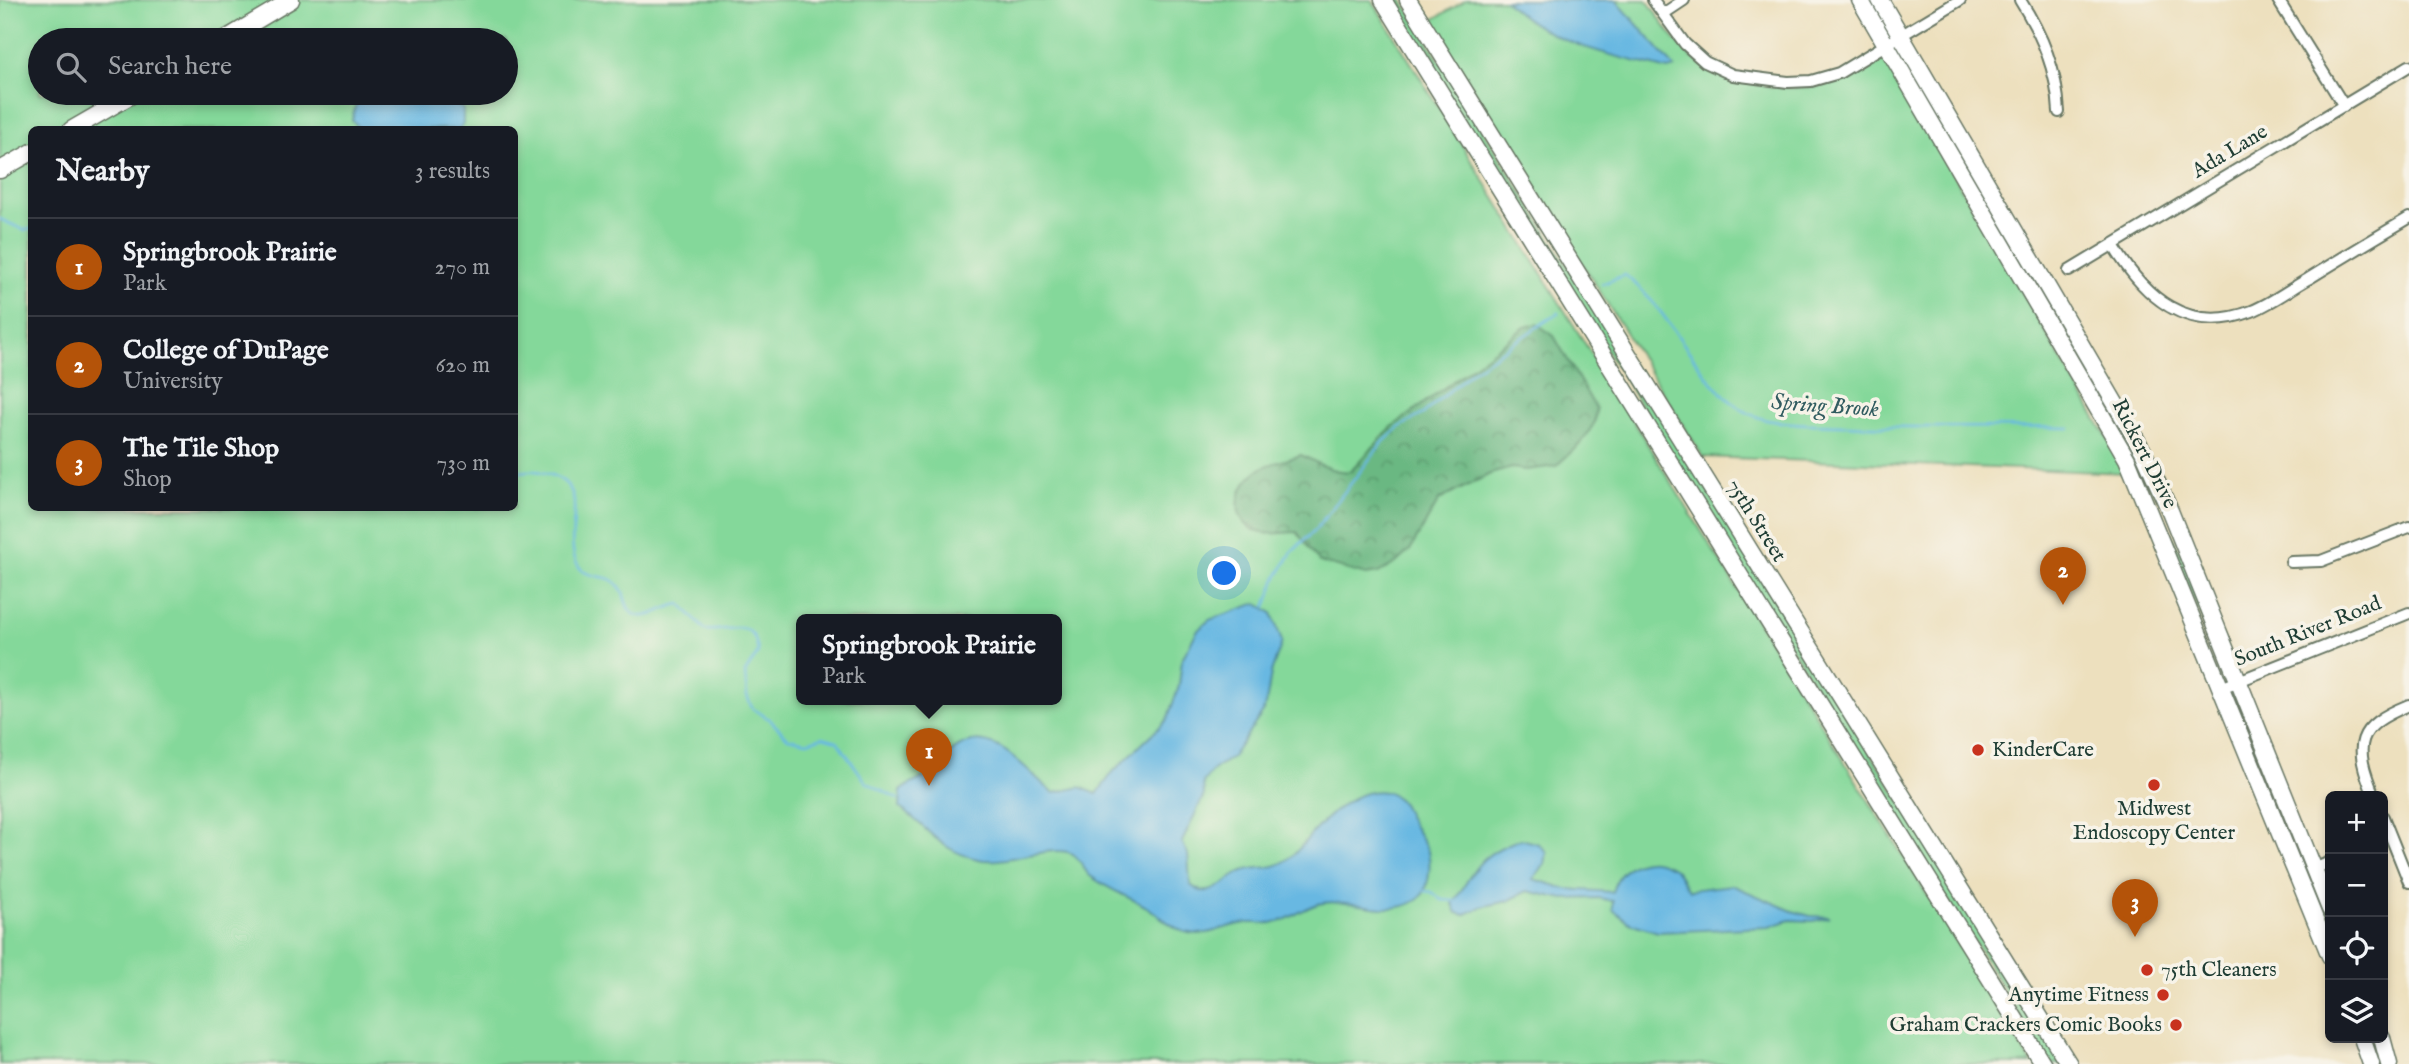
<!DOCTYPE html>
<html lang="en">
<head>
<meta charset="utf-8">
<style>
	:root { --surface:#171b24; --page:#20242c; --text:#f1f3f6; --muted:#9ea1a6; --line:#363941; --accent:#b45309 }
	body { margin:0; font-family:"IM FELL English",serif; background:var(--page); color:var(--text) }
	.controls { position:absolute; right:21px; bottom:21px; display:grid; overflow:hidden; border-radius:10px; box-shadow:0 4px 10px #0003 }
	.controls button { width:63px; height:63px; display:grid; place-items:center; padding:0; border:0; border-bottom:2px solid var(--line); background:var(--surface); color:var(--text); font:35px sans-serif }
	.you { position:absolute; left:1225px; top:574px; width:24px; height:24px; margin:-18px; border:5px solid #fff; border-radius:50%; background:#1a73e8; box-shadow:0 0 0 10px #1a73e833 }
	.badge { display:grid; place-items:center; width:46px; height:46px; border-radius:50%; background:var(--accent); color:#fff; font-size:23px; font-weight:700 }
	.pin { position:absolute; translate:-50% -58px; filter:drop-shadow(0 2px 4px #0008) }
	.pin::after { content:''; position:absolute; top:37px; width:24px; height:21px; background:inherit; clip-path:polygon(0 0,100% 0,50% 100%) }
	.popup { position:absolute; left:796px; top:614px; width:266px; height:91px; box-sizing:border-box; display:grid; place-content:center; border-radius:10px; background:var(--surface); filter:drop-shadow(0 2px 5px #0005); font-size:23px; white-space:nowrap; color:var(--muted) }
	.popup b { font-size:26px; color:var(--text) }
	.popup::after { content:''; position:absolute; left:50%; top:100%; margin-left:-14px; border:14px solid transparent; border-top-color:var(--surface) }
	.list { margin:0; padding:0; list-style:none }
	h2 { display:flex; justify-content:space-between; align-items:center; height:91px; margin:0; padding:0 28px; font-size:30px }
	h2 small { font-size:23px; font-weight:400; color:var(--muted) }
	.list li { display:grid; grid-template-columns:46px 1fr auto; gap:21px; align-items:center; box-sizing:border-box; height:98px; padding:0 28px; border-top:2px solid var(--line) }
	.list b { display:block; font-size:26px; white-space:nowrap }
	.list p { margin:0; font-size:23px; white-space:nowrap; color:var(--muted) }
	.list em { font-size:23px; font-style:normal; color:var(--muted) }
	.icon { flex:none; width:38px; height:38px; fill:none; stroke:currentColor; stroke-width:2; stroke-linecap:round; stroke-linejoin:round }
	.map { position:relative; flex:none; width:2409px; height:1064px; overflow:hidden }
	.search { position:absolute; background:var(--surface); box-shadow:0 4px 10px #0003; left:28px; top:28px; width:490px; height:77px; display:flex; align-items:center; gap:18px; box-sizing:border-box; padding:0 24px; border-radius:38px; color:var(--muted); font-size:26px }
	.panel { position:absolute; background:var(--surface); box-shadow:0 4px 10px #0003; left:28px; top:126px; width:490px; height:385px; border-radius:10px }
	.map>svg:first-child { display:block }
	.green { fill:#84d89a; stroke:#528a67; stroke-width:2; fill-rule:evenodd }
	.forest { fill:url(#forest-crowns); stroke:#457a5b; stroke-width:2 }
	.water { fill:#67b8e2; stroke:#437a8b; stroke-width:2 }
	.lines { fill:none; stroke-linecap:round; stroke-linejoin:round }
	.stream { stroke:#67b8e2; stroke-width:2.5 }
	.street-casing { stroke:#677664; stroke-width:14 }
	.secondary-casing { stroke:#677664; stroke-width:19 }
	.street { stroke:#fff; stroke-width:10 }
	.secondary { stroke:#fff; stroke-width:16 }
	.poi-dot { fill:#c8321e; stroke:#f7f3e8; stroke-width:2.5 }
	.labels { text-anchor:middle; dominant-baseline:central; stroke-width:7; stroke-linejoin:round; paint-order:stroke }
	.street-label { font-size:21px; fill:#1f3d34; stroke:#f7f3e8 }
	.poi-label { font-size:21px; fill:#1f3d34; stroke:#f7f3e8; text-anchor:start }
	.water-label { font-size:23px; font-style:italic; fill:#315c60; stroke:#f7f3e8 }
</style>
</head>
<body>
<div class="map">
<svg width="2409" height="1064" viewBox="0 0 2409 1064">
	<defs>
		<pattern id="forest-crowns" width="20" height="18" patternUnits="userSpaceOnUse" patternTransform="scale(1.75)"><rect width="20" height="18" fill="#6bb882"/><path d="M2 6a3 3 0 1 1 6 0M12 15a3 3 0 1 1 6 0" fill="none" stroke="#57976b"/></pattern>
	</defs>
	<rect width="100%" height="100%" fill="#f7f3e8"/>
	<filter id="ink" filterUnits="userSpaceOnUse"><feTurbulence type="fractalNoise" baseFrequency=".0143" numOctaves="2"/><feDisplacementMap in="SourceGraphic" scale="14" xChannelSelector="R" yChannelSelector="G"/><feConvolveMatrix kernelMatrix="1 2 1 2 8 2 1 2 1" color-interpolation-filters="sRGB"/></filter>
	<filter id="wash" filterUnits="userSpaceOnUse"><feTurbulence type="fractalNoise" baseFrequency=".00686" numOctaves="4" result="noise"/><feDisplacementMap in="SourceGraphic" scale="28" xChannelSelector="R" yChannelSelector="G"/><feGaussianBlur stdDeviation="1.57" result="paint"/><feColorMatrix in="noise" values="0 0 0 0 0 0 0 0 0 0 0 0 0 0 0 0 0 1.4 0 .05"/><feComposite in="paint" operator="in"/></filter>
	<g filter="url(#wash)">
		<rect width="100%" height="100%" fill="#ede0be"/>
		<path class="green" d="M0,0H1372L2032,1064H0ZM40,40H506V93H40ZM32,130H514V508H32ZM801,620H1057V700H801Z
			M1389,0H1402L2064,1064H2050Z
			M1466,0H1647C1662,22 1676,46 1698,62C1727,85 1796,94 1832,83C1850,77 1867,66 1884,56L2128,473L1703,457L1431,21Z
			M1936,114L1986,191L2139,458L2138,463Z
			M2165,525L2188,566L2211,634L2192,596Z
			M2235,702L2271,772L2330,922V942Z"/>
		<path class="forest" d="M1537,324L1554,336L1596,409L1595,422L1582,442L1556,466L1526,470L1512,468L1490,474L1439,500L1410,550L1396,563L1378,573L1366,575L1319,562L1297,532C1286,532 1269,536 1259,532C1227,520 1236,485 1260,469C1272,462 1288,460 1301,455C1317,462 1333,474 1351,471L1391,428L1525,327Z"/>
		<path class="water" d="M1505,0H1616L1675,68L1668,70C1611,54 1547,45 1505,0Z
			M378,95C406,100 438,90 463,109V124L459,129H360L352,120L356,104Z
			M1257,603L1272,613L1282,642L1271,673L1267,698L1263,712L1232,757L1214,769L1203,782L1204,795L1182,842L1188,854L1190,884C1208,903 1225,880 1241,872C1256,865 1272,871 1287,860C1299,852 1306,839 1316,829C1334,810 1372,775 1399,800C1405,806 1407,816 1412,823C1417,833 1424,841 1428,851C1431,864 1430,892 1417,900C1387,919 1355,898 1323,903C1308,905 1294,917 1279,922C1269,924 1258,923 1248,923C1225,924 1209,939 1185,932C1170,927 1159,914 1145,906C1126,896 1106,888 1089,875C1083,869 1080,858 1073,854C1052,843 1005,866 978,859C937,850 930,828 900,808L901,791C909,784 916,782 924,777C938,767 946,753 962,745C997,727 1030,776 1054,793L1080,787L1097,794L1113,772L1167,720L1179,686L1182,659L1197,631L1209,620Z
			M1521,839L1539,844L1547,852L1545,864L1533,879L1567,889L1612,892C1620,864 1648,852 1673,868C1681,874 1682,884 1690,890L1732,885L1792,911L1810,916L1830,917L1813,921L1790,920L1769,927L1658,932L1630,923L1613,910V901L1599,898L1564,899L1527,891L1508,901L1481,907L1464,915L1457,913L1453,904C1476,868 1477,855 1521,839Z"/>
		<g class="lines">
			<path class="stream" d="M0,219L24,230L32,229
				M1602,284L1625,275C1670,310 1691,368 1734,404C1744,412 1756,417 1767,420C1793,425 1821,424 1847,425C1921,429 1995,426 2070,428
				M514,474C527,469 539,470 551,475C595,490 560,534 578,565C588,582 609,571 620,587C627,597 624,613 640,616C653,618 667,605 681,604L705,630C729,633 754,614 758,653L745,673L747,696L752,708L769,719L788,738L807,742L823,737L837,741L866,782L898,799
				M1266,607L1276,579L1292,552L1316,529L1382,443L1400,427L1423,414L1472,371L1558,313
				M1425,891L1432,892L1442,900L1455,901"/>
		</g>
	</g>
	<g filter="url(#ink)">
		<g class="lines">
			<g class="street-casing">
				<path id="street" d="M1653,0L1685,44L1705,62L1733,75L1788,82L1811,81L1839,73L1960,0
					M2020,0C2042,35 2057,70 2059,112
					M2278,0L2344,106
					M1663,14L1684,0
					M2113,245C2144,297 2187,336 2252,311C2272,303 2290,289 2308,279C2342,258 2375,238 2409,218
					M2069,271L2409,66
					M2291,562L2321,561L2409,527
					M2221,688L2409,613
					M2374,796C2353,744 2355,727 2409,705
					M2383,817L2409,882
					M2314,869L2330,862"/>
			</g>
			<g class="secondary-casing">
				<path id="secondary" d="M1383,0L2043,1064
					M1408,0L2069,1064
					M1860,0L2127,459L2330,956
					M1880,0L2143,451L2170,511L2330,909
					M224,40L291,0
					M71,130L135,93
					M0,170L32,152
					M2362,1038L2371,1064
					M2382,1038L2389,1064"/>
			</g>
			<use href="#street" class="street"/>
			<use href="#secondary" class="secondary"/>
		</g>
	</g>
	<g class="poi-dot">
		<circle cx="1978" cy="750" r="7"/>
		<circle cx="2154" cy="785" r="7"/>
		<circle cx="2147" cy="970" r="7"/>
		<circle cx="2163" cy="995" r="7"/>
		<circle cx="2176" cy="1025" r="7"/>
	</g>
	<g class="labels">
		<g class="street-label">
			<text transform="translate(2230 152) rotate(-31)">Ada Lane</text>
			<text transform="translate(2144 454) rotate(63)">Rickert Drive</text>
			<text transform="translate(1756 521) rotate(58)">75th Street</text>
			<text transform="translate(2308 632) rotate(-22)">South River Road</text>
		</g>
		<g class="poi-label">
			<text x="1992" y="750">KinderCare</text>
			<text x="2154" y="809" text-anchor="middle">Midwest<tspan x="2154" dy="24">Endoscopy Center</tspan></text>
			<text x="2161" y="970">75th Cleaners</text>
			<text x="2149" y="995" text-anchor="end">Anytime Fitness</text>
			<text x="2162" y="1025" text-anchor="end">Graham Crackers Comic Books</text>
		</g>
		<g class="water-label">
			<text transform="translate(1825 406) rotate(4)">Spring Brook</text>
		</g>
	</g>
</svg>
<div class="controls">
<button>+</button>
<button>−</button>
<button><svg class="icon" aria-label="locate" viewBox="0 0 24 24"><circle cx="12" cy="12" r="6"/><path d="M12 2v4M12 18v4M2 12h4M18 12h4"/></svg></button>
<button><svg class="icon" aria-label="layers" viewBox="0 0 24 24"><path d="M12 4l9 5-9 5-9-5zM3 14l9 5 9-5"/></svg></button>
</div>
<div class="you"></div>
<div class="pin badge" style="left:929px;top:786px">1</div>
<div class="popup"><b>Springbrook Prairie</b>Park</div>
<div class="pin badge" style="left:2063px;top:605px">2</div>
<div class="pin badge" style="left:2135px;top:937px">3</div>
<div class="search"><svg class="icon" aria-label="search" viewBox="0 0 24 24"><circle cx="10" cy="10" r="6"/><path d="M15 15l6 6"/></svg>Search here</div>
<section class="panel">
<h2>Nearby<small>3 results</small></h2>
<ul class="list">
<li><span class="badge">1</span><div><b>Springbrook Prairie</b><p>Park</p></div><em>270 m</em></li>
<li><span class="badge">2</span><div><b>College of DuPage</b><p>University</p></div><em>620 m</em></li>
<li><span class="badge">3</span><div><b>The Tile Shop</b><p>Shop</p></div><em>730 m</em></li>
</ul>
</section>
</div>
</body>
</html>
